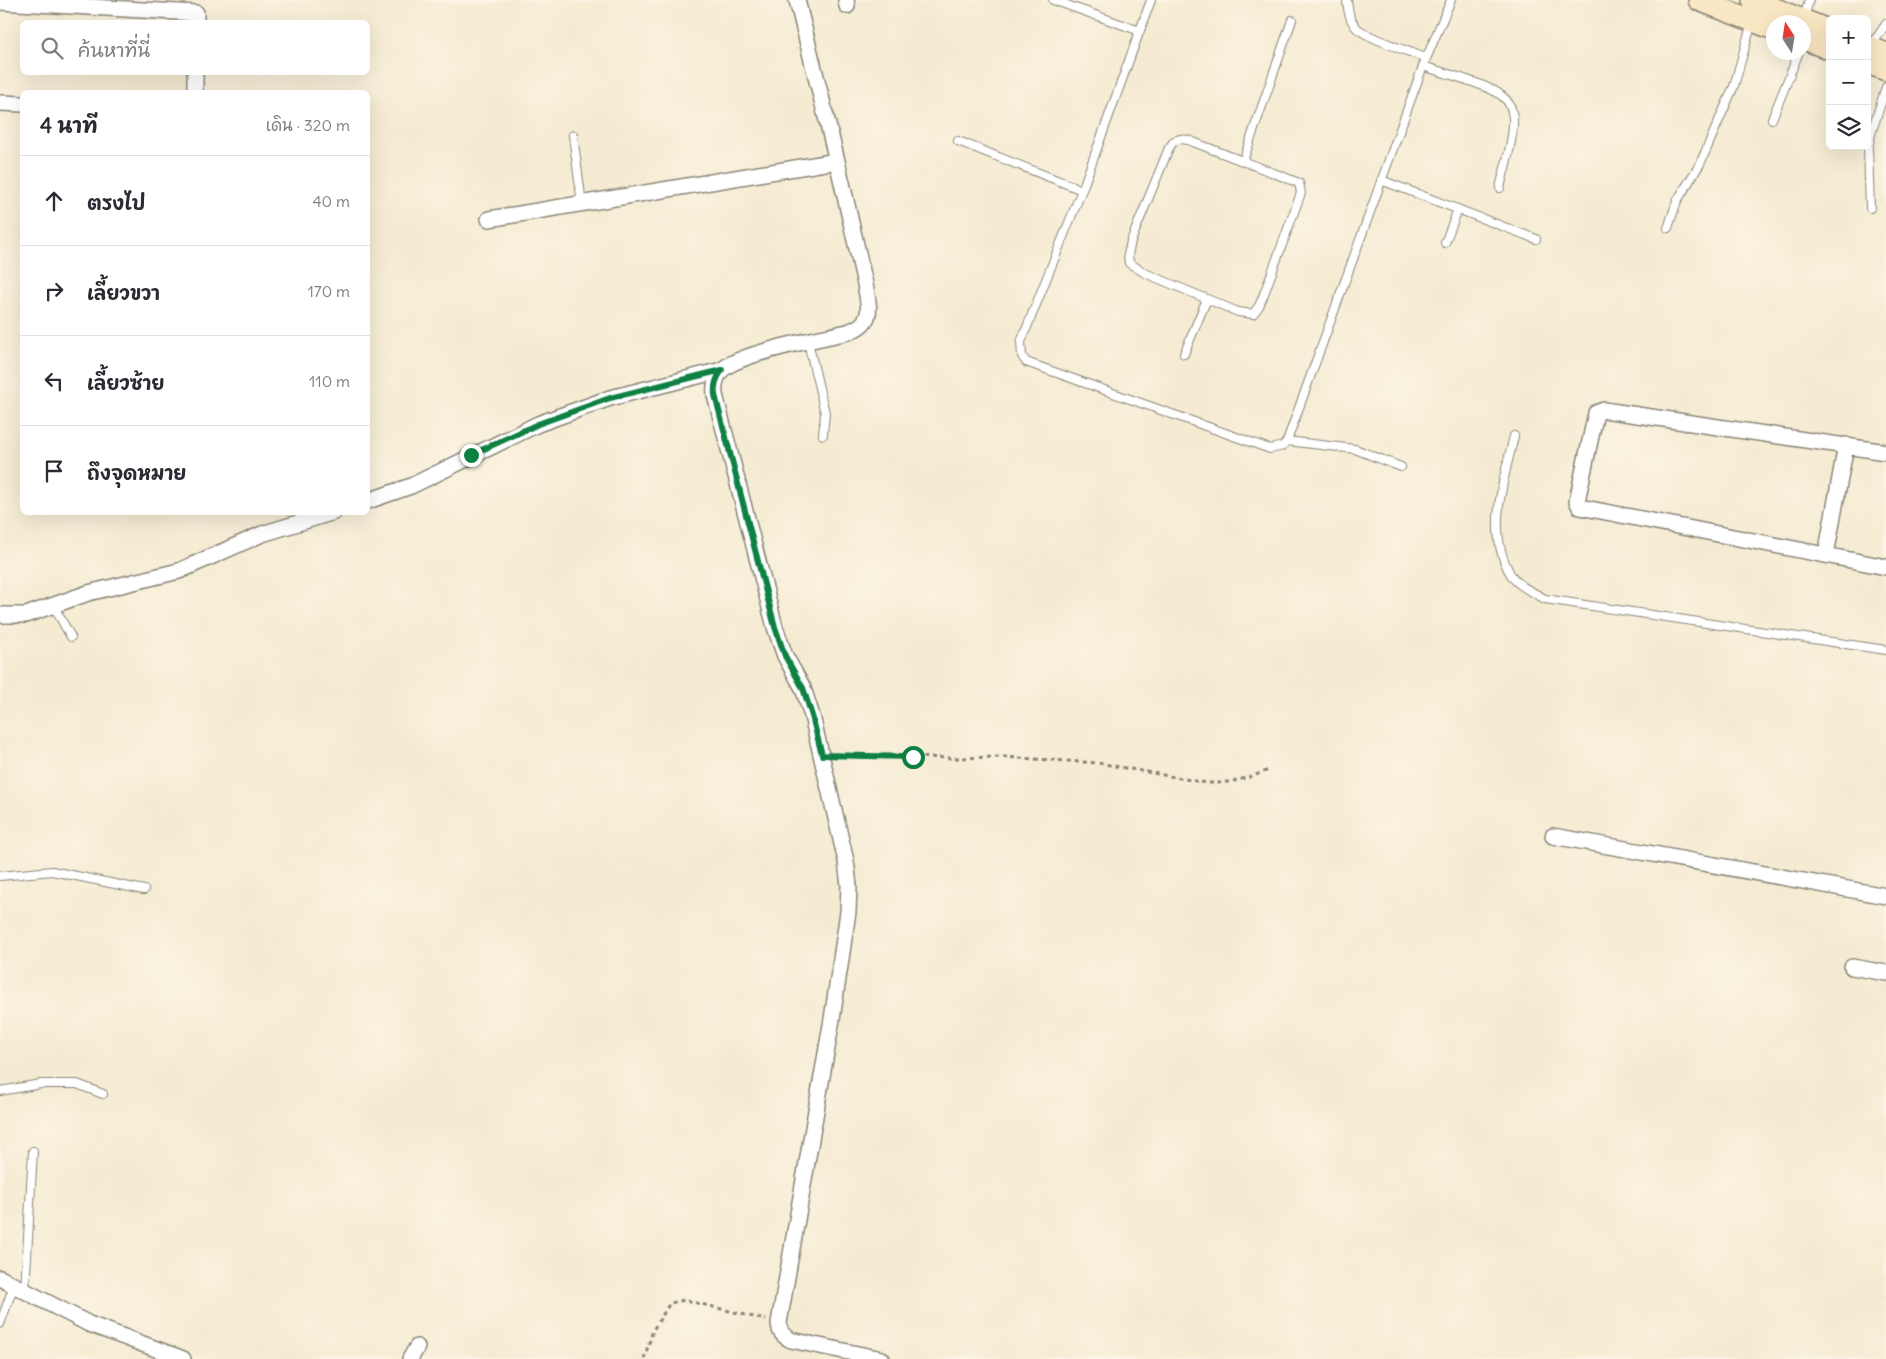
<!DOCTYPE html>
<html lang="th">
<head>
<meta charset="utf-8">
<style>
	:root { --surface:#fff; --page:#f7f7f7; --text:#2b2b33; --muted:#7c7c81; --line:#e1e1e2 }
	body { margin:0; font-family:Delius,"Playpen Sans Thai",sans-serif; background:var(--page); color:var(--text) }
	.controls { position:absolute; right:15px; top:15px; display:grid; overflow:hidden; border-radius:8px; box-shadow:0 5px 20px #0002 }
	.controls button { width:45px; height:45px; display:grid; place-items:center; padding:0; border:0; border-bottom:1px solid var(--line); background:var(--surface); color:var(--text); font:25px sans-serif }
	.compass { position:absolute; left:1766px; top:15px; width:45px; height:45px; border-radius:50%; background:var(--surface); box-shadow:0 5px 20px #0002; rotate:348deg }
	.stop { position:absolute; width:15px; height:15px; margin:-11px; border:4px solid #0b8043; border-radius:50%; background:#fff }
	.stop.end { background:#0b8043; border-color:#fff; box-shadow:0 1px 5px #0008 }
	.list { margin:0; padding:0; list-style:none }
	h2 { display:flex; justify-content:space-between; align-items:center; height:65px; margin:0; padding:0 20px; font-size:21px }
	h2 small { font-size:16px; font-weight:400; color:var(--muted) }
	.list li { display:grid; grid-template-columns:32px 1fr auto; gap:15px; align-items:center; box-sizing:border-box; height:90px; padding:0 20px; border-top:1px solid var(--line) }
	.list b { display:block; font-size:19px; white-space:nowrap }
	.list em { font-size:16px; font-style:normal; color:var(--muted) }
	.icon { flex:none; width:28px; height:28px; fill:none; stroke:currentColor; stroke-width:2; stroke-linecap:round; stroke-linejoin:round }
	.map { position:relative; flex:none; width:1886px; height:1359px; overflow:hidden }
	.search { position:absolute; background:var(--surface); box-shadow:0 5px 20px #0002; left:20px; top:20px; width:350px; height:55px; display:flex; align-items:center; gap:12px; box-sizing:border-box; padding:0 18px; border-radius:8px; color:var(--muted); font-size:19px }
	.panel { position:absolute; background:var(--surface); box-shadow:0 5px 20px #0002; left:20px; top:90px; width:350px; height:425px; border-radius:8px }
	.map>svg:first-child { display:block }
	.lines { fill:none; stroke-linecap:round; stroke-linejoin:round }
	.service-casing { stroke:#888477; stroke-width:10 }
	.minor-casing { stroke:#888477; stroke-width:18 }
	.secondary-casing { stroke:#888477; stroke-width:24 }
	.path { stroke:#888477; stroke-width:3; stroke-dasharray:4 4; stroke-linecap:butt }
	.service { stroke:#fff; stroke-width:8 }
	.minor { stroke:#fff; stroke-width:15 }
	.secondary { stroke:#fae7c3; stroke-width:21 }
	.route { stroke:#0b8043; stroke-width:6 }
</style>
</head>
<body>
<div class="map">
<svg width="1886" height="1359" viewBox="0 0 1886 1359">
	<rect width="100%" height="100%" fill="#fcf5e5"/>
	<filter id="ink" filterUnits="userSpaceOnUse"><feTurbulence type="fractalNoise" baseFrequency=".02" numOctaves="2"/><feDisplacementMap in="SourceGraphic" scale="10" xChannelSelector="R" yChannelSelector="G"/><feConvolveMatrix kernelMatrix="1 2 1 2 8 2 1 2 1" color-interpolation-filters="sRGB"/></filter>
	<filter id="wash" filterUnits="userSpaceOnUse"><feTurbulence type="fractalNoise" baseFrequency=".0096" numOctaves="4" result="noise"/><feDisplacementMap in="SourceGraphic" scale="20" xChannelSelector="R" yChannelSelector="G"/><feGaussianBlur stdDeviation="1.12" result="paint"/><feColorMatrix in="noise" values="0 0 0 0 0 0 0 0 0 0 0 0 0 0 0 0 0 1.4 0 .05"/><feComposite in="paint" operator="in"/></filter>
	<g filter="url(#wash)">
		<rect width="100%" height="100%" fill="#f5ebd2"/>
	</g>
	<g filter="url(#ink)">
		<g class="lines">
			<g class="service-casing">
				<path id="service" d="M1053,0L1140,31
					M1151,0L1082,190L1021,342L1022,356L1026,362L1270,449L1283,446L1287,441L1423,66L1451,0
					M1347,0C1348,10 1349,18 1355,26C1363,37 1411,52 1426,58
					M1804,18L1809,0
					M1871,46L1886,24
					M1423,66C1440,72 1491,85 1502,96C1507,100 1511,106 1512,112C1517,129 1504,170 1500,188
					M1772,119L1799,52
					M573,135L582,204
					M1180,139L1188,140L1284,177L1299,183L1301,193L1264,294L1259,306L1253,314L1238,312L1145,273L1129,263L1128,255L1131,241L1169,148L1174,141Z
					M958,141L1082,190
					M1243,161L1292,20
					M1381,180L1536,239
					M1870,208L1868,148L1871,134L1886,87
					M1668,228L1677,201L1700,164L1734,86L1752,22
					M1445,243L1458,209
					M808,342L825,413L823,435
					M1184,354L1207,299
					M1514,436C1504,480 1485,532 1511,575C1518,586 1533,592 1545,599L1886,650
					M1287,441L1355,449L1401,467
					M53,605L71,637
					M0,876L52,871L144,890
					M0,1091L41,1084H77L103,1094
					M25,1290L33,1151
					M0,1324L14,1285"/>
			</g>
			<g class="minor-casing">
				<path id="minor" d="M797,0L837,161L865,284C869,308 875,322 848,332C822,338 739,353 722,370C715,377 714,386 715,395L775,627L785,656L803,688L812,716L846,861L849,886L848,912L832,1019L779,1323C780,1333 782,1335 791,1340L882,1359
					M846,0L847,6
					M0,2L196,13V22
					M195,92V72
					M0,103L22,104
					M489,219L837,161
					M1886,452L1604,410L1596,413L1577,501L1580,507L1886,567
					M368,501L411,486L538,424L610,398L722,370
					M1826,555L1846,445
					M0,615H26L88,593L179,571L262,534L334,512
					M1553,836L1886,896
					M1852,967L1886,973
					M0,1278L89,1324L183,1359
					M410,1359L417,1347"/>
			</g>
			<g class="secondary-casing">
				<path id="secondary" d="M1699,0L1774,29
					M1753,0L1830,31
					M1804,39L1830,49
					M1867,46L1886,54
					M1867,63L1886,70"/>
			</g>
			<path class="path" d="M835,755L953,758L1005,757L1098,763L1207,783C1230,784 1248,778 1269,770
				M644,1359L653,1330L670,1303L685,1300L766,1320"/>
			<use href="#service" class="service"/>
			<use href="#minor" class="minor"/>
			<use href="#secondary" class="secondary"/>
		</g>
	</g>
	<g class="lines" filter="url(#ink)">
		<path class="route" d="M471,455L538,424L610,398L722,370C716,379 714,385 715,395L775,627L785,656L803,688L812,716L822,755L913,757"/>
	</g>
</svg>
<div class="controls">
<button>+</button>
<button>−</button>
<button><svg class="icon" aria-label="layers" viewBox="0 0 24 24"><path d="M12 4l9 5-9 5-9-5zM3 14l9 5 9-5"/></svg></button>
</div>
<svg class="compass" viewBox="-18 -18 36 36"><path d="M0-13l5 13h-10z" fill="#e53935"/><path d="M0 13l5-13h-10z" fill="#7c7c81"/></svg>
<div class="stop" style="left:913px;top:757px"></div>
<div class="stop end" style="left:471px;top:455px"></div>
<div class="search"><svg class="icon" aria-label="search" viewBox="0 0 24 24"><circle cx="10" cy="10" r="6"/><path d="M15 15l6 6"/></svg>ค้นหาที่นี่</div>
<section class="panel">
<h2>4 นาที<small>เดิน · 320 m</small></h2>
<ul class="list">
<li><svg class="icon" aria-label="ahead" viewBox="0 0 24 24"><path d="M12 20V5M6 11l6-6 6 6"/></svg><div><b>ตรงไป</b></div><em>40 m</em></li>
<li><svg class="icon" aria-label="right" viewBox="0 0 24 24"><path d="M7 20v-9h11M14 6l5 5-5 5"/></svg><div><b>เลี้ยวขวา</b></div><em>170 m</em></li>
<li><svg class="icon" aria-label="left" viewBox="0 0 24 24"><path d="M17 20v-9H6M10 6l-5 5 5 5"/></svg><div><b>เลี้ยวซ้าย</b></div><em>110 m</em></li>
<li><svg class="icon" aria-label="arrive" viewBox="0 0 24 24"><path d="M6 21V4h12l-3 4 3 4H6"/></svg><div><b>ถึงจุดหมาย</b></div></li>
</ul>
</section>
</div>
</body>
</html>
